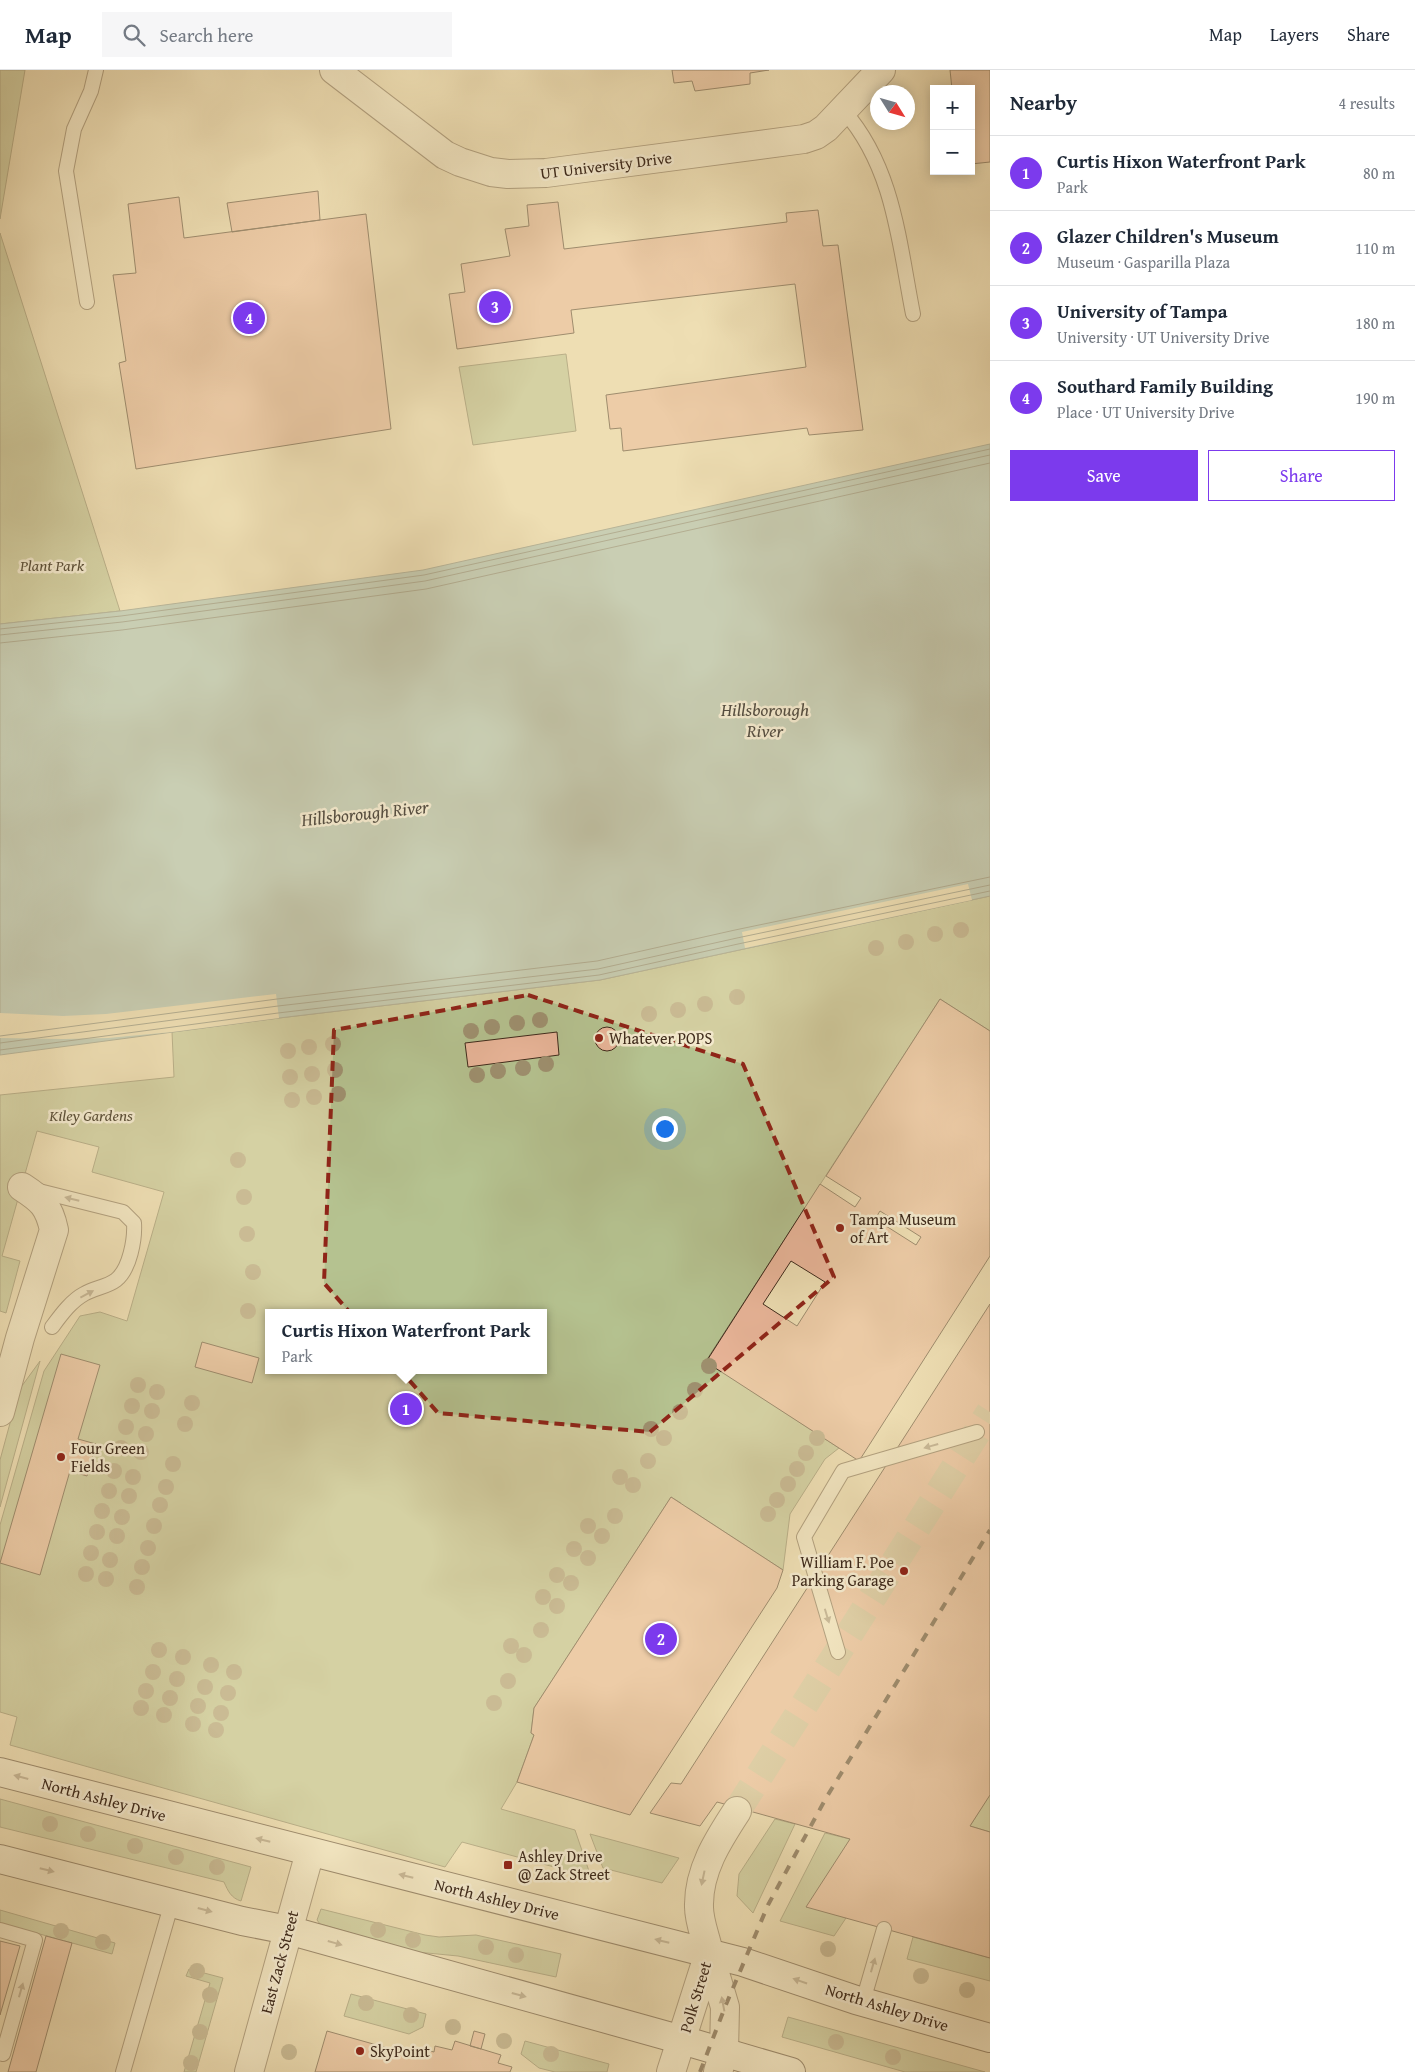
<!DOCTYPE html>
<html lang="en">
<head>
<meta charset="utf-8">
<style>
	:root { --surface:#fff; --page:#f6f6f7; --text:#1f2937; --muted:#747a83; --line:#e0e1e3; --accent:#7c3aed }
	body { margin:0; font-family:"Gentium Book Plus",serif; background:var(--page); color:var(--text) }
	.controls { position:absolute; right:15px; top:15px; display:grid; overflow:hidden; border-radius:0px; box-shadow:0 2px 12px #0003 }
	.controls button { width:45px; height:45px; display:grid; place-items:center; padding:0; border:0; border-bottom:1px solid var(--line); background:var(--surface); color:var(--text); font:25px sans-serif }
	.compass { position:absolute; left:870px; top:15px; width:45px; height:45px; border-radius:50%; background:var(--surface); box-shadow:0 2px 12px #0003; rotate:127deg }
	.you { position:absolute; left:664px; top:1058px; width:18px; height:18px; margin:-12px; border:4px solid #fff; border-radius:50%; background:#1a73e8; box-shadow:0 0 0 8px #1a73e833 }
	.badge { display:grid; place-items:center; width:32px; height:32px; border-radius:50%; background:var(--accent); color:#fff; font-size:16px; font-weight:700 }
	.pin { position:absolute; translate:-50% -50%; border:2px solid #fff; box-shadow:0 1px 5px #0006 }
	.popup { position:absolute; left:265px; top:1239px; width:282px; height:65px; box-sizing:border-box; display:grid; place-content:center; border-radius:0px; background:var(--surface); filter:drop-shadow(0 1px 4px #0005); font-size:16px; white-space:nowrap; color:var(--muted) }
	.popup b { font-size:19px; color:var(--text) }
	.popup::after { content:''; position:absolute; left:50%; top:100%; margin-left:-10px; border:10px solid transparent; border-top-color:var(--surface) }
	.list { margin:0; padding:0; list-style:none }
	h2 { display:flex; justify-content:space-between; align-items:center; height:65px; margin:0; padding:0 20px; font-size:21px }
	h2 small { font-size:16px; font-weight:400; color:var(--muted) }
	.list li { display:grid; grid-template-columns:32px 1fr auto; gap:15px; align-items:center; box-sizing:border-box; height:75px; padding:0 20px; border-top:1px solid var(--line) }
	.list b { display:block; font-size:19px; white-space:nowrap }
	.list p { margin:0; font-size:16px; white-space:nowrap; color:var(--muted) }
	.list em { font-size:16px; font-style:normal; color:var(--muted) }
	.actions { display:flex; gap:10px; padding:15px 20px }
	.actions a { flex:1; padding:11px 0; border:1px solid var(--accent); border-radius:0px; text-align:center; font-size:18px; color:var(--accent) }
	.actions .main { background:var(--accent); color:#fff }
	.icon { flex:none; width:28px; height:28px; fill:none; stroke:currentColor; stroke-width:2; stroke-linecap:round; stroke-linejoin:round }
	.map { position:relative; flex:none; width:990px; height:2002px; overflow:hidden }
	header { display:flex; align-items:center; gap:30px; box-sizing:border-box; height:70px; padding:0 25px; background:var(--surface); border-bottom:1px solid var(--line) }
	header strong { font-size:24px }
	nav { display:flex; gap:28px; margin-inline-start:auto; font-size:18px }
	.search { width:350px; height:45px; background:var(--page); display:flex; align-items:center; gap:12px; box-sizing:border-box; padding:0 18px; border-radius:0px; color:var(--muted); font-size:19px }
	main { display:flex }
	aside { flex:1; background:var(--surface) }
	.map>svg:first-child { display:block }
	.green { fill:#b5c290; stroke:#7a7656; fill-rule:evenodd }
	.water { fill:#9bbbb4; stroke:#768177 }
	.pier { fill:#eedeb3 }
	.lines { fill:none; stroke-linecap:round; stroke-linejoin:round }
	.shore { stroke:#6c7268; stroke-width:1 }
	.building { fill:#eab69a; stroke:#3e2a1b; fill-rule:evenodd }
	.minor-tunnel { stroke:#cbba95; stroke-width:28; stroke-dasharray:28 14; stroke-linecap:butt }
	.service-casing { stroke:#6a5741; stroke-width:16 }
	.minor-casing { stroke:#6a5741; stroke-width:30 }
	.tertiary-casing { stroke:#6a5741; stroke-width:30 }
	.secondary-casing { stroke:#3e2a1b; stroke-width:30 }
	.service { stroke:#f4eace; stroke-width:14 }
	.minor { stroke:#f4eace; stroke-width:28 }
	.tertiary { stroke:#f4eace; stroke-width:28 }
	.secondary { stroke:#f4eace; stroke-width:28 }
	.rail { stroke:#3e2a1b; stroke-width:4; stroke-dasharray:9 9; stroke-linecap:butt }
	.tree { fill:#9e906f }
	.oneway { fill:#998a74 }
	.marked { fill:none; stroke:#8f2418; stroke-width:4; stroke-dasharray:10 6; stroke-linejoin:round }
	.poi-dot { fill:#8f2418; stroke:#f4eace; stroke-width:2 }
	.labels { text-anchor:middle; dominant-baseline:central; stroke-width:5; stroke-linejoin:round; paint-order:stroke }
	.street-label { font-size:16px; fill:#3e2a1b; stroke:#f4eace }
	.park-label { font-size:16px; font-style:italic; fill:#5c5038; stroke:#f4eace }
	.poi-label { font-size:16px; fill:#3e2a1b; stroke:#f4eace; text-anchor:start }
	.water-label { font-size:18px; font-style:italic; fill:#554e41; stroke:#f4eace }
</style>
</head>
<body>
<header>
<strong>Map</strong>
<div class="search"><svg class="icon" aria-label="search" viewBox="0 0 24 24"><circle cx="10" cy="10" r="6"/><path d="M15 15l6 6"/></svg>Search here</div>
<nav><a>Map</a><a>Layers</a><a>Share</a></nav>
</header>
<main>
<div class="map">
<svg width="990" height="2002" viewBox="0 0 990 2002">
	<rect width="100%" height="100%" fill="#eedeb3"/>
	<filter id="stains"><feTurbulence type="fractalNoise" baseFrequency=".004" numOctaves="4"/><feColorMatrix values="0 0 0 0 .2 0 0 0 0 .09 0 0 0 0 .02 0 0 0 .5 -.17"/></filter>
	<radialGradient id="worn" r=".72"><stop offset=".6" stop-color="#630" stop-opacity="0"/><stop offset="1" stop-color="#630" stop-opacity=".3"/></radialGradient>
	<path class="green" d="M0,0H25L0,149Z
		M0,163L120,541L0,554Z
		M566,284L576,361L473,375L459,297Z
		M990,826V961L940,929L706,1291L839,1378L825,1389L790,1444L783,1500L688,1438L679,1435L681,1433L671,1427L534,1638L531,1663L534,1665L517,1712L501,1739L575,1760L591,1807L462,1772L445,1797L10,1675L17,1647L0,1642V1455L44,1301L80,1246L100,1242L127,1251L164,1122L92,1102L99,1077L37,1061L2,1186L20,1191L6,1243L0,1241V1025L174,1007L172,962L279,948L600,910ZM268,1243H544V1300H268Z
		M40,1291L0,1437V1390L19,1320Z
		M990,1724V1762L970,1756Z
		M0,1729L251,1797L241,1831C231,1828 228,1821 224,1812L0,1757Z
		M775,1749L795,1754L753,1843L737,1826L739,1804Z
		M825,1763L850,1769L846,1848L834,1866L780,1851Z
		M590,1764L679,1788L662,1813L603,1798Z
		M321,1839L425,1865L439,1867L476,1865L561,1884L556,1907L458,1886L417,1882L320,1854L317,1850Z
		M0,1840L115,1873L112,1884L0,1853Z
		M913,1867L990,1888V1911L907,1889Z
		M189,1899L223,1908L196,2002H184L210,1913L186,1906Z
		M351,1924L426,1944L423,1957L409,1964L344,1946Z
		M788,1947L985,2002H905L782,1967Z
		M525,1971L609,1994L607,2002H555L539,1998L521,1984Z"/>
	<path class="water" d="M990,374V826L600,910L279,948L0,985V554L120,541L423,500Z"/>
	<path class="pier" d="M968,814L972,830L745,878L742,862Z
		M276,924L279,948L172,962L108,968L63,969L0,968V943L63,946L106,944Z"/>
	<g class="lines">
		<path class="shore" d="M0,559L121,546L424,505L990,379
			M0,565L122,552L425,511L990,385
			M0,573L122,560L426,519L990,393
			M0,966L277,929L597,891L735,860L990,807
			M0,973L278,936L598,899L737,868L990,815
			M0,980L278,943L599,905L738,874L990,821"/>
	</g>
	<path class="building" d="M672,0H769L750,3V14L695,21L692,11L674,13Z
		M950,0H990V92L971,94V19H952Z
		M318,121L320,150L232,162L227,133Z
		M179,127L184,168L366,144L391,359L136,399L119,293L126,291L113,205L136,203L128,134Z
		M558,132L564,179L787,152L786,143L818,140L823,176L838,175L863,360L809,365L807,358L623,381L621,358L610,359L606,325L806,297L795,214L571,240L574,263L457,279L449,224L465,222L461,194L510,186L505,159L529,156L527,135Z
		M940,929L990,961V1186L859,1391L706,1292L820,1114L855,1137L861,1128L826,1106ZM880,1141L921,1167L916,1175L875,1149ZM791,1191L825,1212L797,1256L763,1234Z
		M595 969a12 12 0 1 1 24 0a12 12 0 1 1-24 0Z
		M557,962L559,985L468,997L465,973Z
		M990,1234V1725L970,1756L990,1762V1888L806,1837L850,1769L717,1732L700,1756L650,1743L671,1713L681,1714Z
		M202,1272L259,1288L252,1313L195,1297Z
		M61,1284L100,1295L78,1369L96,1374L87,1406L70,1401L40,1505L0,1493Z
		M671,1427L783,1500L777,1518L630,1745L517,1712L534,1665L531,1663L534,1638Z
		M46,1866L72,1873L36,2002H8Z
		M0,1871L20,1876L0,1945Z
		M327,1961L416,1986L418,1978L434,1982L435,1976L452,1980L455,1971L501,1985L498,1993L512,1997L510,2002H315Z
		M474,1961L485,1964L481,1979L470,1976Z"/>
	<g class="lines">
		<path class="minor-tunnel" d="M737,1741L990,1342"/>
		<g class="service-casing">
			<path id="service" d="M844,41C894,98 899,173 913,244
				M87,232L66,101L74,59L91,21L96,0
				M35,1120L123,1142L134,1153C135,1169 130,1199 116,1210C107,1217 94,1218 84,1224C71,1231 61,1245 52,1257
				M838,1582L804,1467L843,1401L977,1362
				M0,1860L35,1870L3,1984L0,1983
				M863,1931L884,1859
				M123,2002L172,1832"/>
		</g>
		<g class="minor-casing">
			<path id="minor" d="M334,0L445,85L460,92L491,102L508,104L546,103L804,69L816,65L826,58L881,0
				M0,1342L20,1268L54,1160C49,1136 42,1130 22,1117
				M709,1883C706,1868 699,1852 699,1837C698,1801 718,1770 737,1741"/>
		</g>
		<g class="tertiary-casing">
			<path id="tertiary" d="M709,1883L725,1937L724,1982L718,2002
				M249,2002L310,1782
				M671,2002L709,1883"/>
		</g>
		<g class="secondary-casing">
			<path id="secondary" d="M0,1702L743,1892L856,1930L990,1968
				M0,1789L242,1851L288,1860L682,1970L791,2002"/>
		</g>
		<use href="#service" class="service"/>
		<use href="#minor" class="minor"/>
		<use href="#tertiary" class="tertiary"/>
		<use href="#secondary" class="secondary"/>
		<path class="rail" d="M700,2002L725,1937L768,1835L826,1728L990,1460"/>
	</g>
	<g class="tree">
		<circle cx="961" cy="860" r="8"/>
		<circle cx="935" cy="864" r="8"/>
		<circle cx="906" cy="872" r="8"/>
		<circle cx="876" cy="878" r="8"/>
		<circle cx="737" cy="927" r="8"/>
		<circle cx="705" cy="934" r="8"/>
		<circle cx="678" cy="940" r="8"/>
		<circle cx="649" cy="944" r="8"/>
		<circle cx="540" cy="950" r="8"/>
		<circle cx="517" cy="953" r="8"/>
		<circle cx="492" cy="957" r="8"/>
		<circle cx="471" cy="961" r="8"/>
		<circle cx="333" cy="974" r="8"/>
		<circle cx="309" cy="977" r="8"/>
		<circle cx="288" cy="981" r="8"/>
		<circle cx="546" cy="994" r="8"/>
		<circle cx="523" cy="998" r="8"/>
		<circle cx="335" cy="1000" r="8"/>
		<circle cx="498" cy="1001" r="8"/>
		<circle cx="312" cy="1004" r="8"/>
		<circle cx="477" cy="1005" r="8"/>
		<circle cx="290" cy="1007" r="8"/>
		<circle cx="338" cy="1024" r="8"/>
		<circle cx="314" cy="1027" r="8"/>
		<circle cx="292" cy="1030" r="8"/>
		<circle cx="238" cy="1090" r="8"/>
		<circle cx="244" cy="1127" r="8"/>
		<circle cx="247" cy="1164" r="8"/>
		<circle cx="253" cy="1202" r="8"/>
		<circle cx="248" cy="1241" r="8"/>
		<circle cx="709" cy="1296" r="8"/>
		<circle cx="138" cy="1315" r="8"/>
		<circle cx="695" cy="1320" r="8"/>
		<circle cx="157" cy="1322" r="8"/>
		<circle cx="192" cy="1333" r="8"/>
		<circle cx="132" cy="1336" r="8"/>
		<circle cx="152" cy="1341" r="8"/>
		<circle cx="680" cy="1342" r="8"/>
		<circle cx="185" cy="1354" r="8"/>
		<circle cx="126" cy="1357" r="8"/>
		<circle cx="651" cy="1359" r="8"/>
		<circle cx="146" cy="1364" r="8"/>
		<circle cx="664" cy="1368" r="8"/>
		<circle cx="817" cy="1368" r="8"/>
		<circle cx="121" cy="1378" r="8"/>
		<circle cx="141" cy="1382" r="8"/>
		<circle cx="806" cy="1383" r="8"/>
		<circle cx="648" cy="1391" r="8"/>
		<circle cx="173" cy="1394" r="8"/>
		<circle cx="797" cy="1399" r="8"/>
		<circle cx="114" cy="1401" r="8"/>
		<circle cx="133" cy="1407" r="8"/>
		<circle cx="620" cy="1407" r="8"/>
		<circle cx="788" cy="1414" r="8"/>
		<circle cx="633" cy="1415" r="8"/>
		<circle cx="166" cy="1417" r="8"/>
		<circle cx="109" cy="1421" r="8"/>
		<circle cx="129" cy="1426" r="8"/>
		<circle cx="777" cy="1430" r="8"/>
		<circle cx="160" cy="1435" r="8"/>
		<circle cx="102" cy="1441" r="8"/>
		<circle cx="768" cy="1444" r="8"/>
		<circle cx="615" cy="1446" r="8"/>
		<circle cx="122" cy="1447" r="8"/>
		<circle cx="154" cy="1456" r="8"/>
		<circle cx="588" cy="1456" r="8"/>
		<circle cx="97" cy="1462" r="8"/>
		<circle cx="117" cy="1466" r="8"/>
		<circle cx="602" cy="1466" r="8"/>
		<circle cx="148" cy="1478" r="8"/>
		<circle cx="574" cy="1479" r="8"/>
		<circle cx="91" cy="1483" r="8"/>
		<circle cx="588" cy="1488" r="8"/>
		<circle cx="110" cy="1490" r="8"/>
		<circle cx="142" cy="1497" r="8"/>
		<circle cx="86" cy="1504" r="8"/>
		<circle cx="557" cy="1505" r="8"/>
		<circle cx="106" cy="1509" r="8"/>
		<circle cx="571" cy="1513" r="8"/>
		<circle cx="137" cy="1517" r="8"/>
		<circle cx="543" cy="1527" r="8"/>
		<circle cx="557" cy="1536" r="8"/>
		<circle cx="541" cy="1560" r="8"/>
		<circle cx="511" cy="1576" r="8"/>
		<circle cx="159" cy="1580" r="8"/>
		<circle cx="524" cy="1585" r="8"/>
		<circle cx="183" cy="1587" r="8"/>
		<circle cx="211" cy="1595" r="8"/>
		<circle cx="153" cy="1602" r="8"/>
		<circle cx="234" cy="1602" r="8"/>
		<circle cx="177" cy="1609" r="8"/>
		<circle cx="508" cy="1611" r="8"/>
		<circle cx="205" cy="1617" r="8"/>
		<circle cx="146" cy="1621" r="8"/>
		<circle cx="228" cy="1623" r="8"/>
		<circle cx="170" cy="1628" r="8"/>
		<circle cx="494" cy="1633" r="8"/>
		<circle cx="198" cy="1636" r="8"/>
		<circle cx="141" cy="1638" r="8"/>
		<circle cx="221" cy="1643" r="8"/>
		<circle cx="164" cy="1645" r="8"/>
		<circle cx="193" cy="1654" r="8"/>
		<circle cx="216" cy="1660" r="8"/>
		<circle cx="50" cy="1754" r="8"/>
		<circle cx="88" cy="1764" r="8"/>
		<circle cx="135" cy="1776" r="8"/>
		<circle cx="176" cy="1787" r="8"/>
		<circle cx="217" cy="1797" r="8"/>
		<circle cx="378" cy="1860" r="8"/>
		<circle cx="61" cy="1861" r="8"/>
		<circle cx="413" cy="1870" r="8"/>
		<circle cx="103" cy="1872" r="8"/>
		<circle cx="486" cy="1877" r="8"/>
		<circle cx="828" cy="1879" r="8"/>
		<circle cx="516" cy="1885" r="8"/>
		<circle cx="197" cy="1901" r="8"/>
		<circle cx="921" cy="1906" r="8"/>
		<circle cx="967" cy="1920" r="8"/>
		<circle cx="210" cy="1925" r="8"/>
		<circle cx="366" cy="1933" r="8"/>
		<circle cx="411" cy="1945" r="8"/>
		<circle cx="453" cy="1957" r="8"/>
		<circle cx="200" cy="1962" r="8"/>
		<circle cx="504" cy="1971" r="8"/>
		<circle cx="836" cy="1972" r="8"/>
		<circle cx="289" cy="1982" r="8"/>
		<circle cx="551" cy="1984" r="8"/>
		<circle cx="893" cy="1987" r="8"/>
		<circle cx="191" cy="1993" r="8"/>
	</g>
	<defs><path id="oneway-solid" d="M-6-.8H1V-3.2L6.5 0L1 3.2V.8H-6Z" transform="scale(1.25)"/></defs>
	<g class="oneway">
		<use href="#oneway-solid" transform="translate(72 1129) rotate(-166)"/>
		<use href="#oneway-solid" transform="translate(87 1224) rotate(-28)"/>
		<use href="#oneway-solid" transform="translate(931 1376) rotate(164)"/>
		<use href="#oneway-solid" transform="translate(827 1546) rotate(73)"/>
		<use href="#oneway-solid" transform="translate(21 1707) rotate(-165)"/>
		<use href="#oneway-solid" transform="translate(263 1770) rotate(-166)"/>
		<use href="#oneway-solid" transform="translate(47 1800) rotate(14)"/>
		<use href="#oneway-solid" transform="translate(406 1806) rotate(-166)"/>
		<use href="#oneway-solid" transform="translate(703 1808) rotate(102)"/>
		<use href="#oneway-solid" transform="translate(205 1840) rotate(15)"/>
		<use href="#oneway-solid" transform="translate(662 1871) rotate(-166)"/>
		<use href="#oneway-solid" transform="translate(335 1873) rotate(16)"/>
		<use href="#oneway-solid" transform="translate(873 1895) rotate(-74)"/>
		<use href="#oneway-solid" transform="translate(800 1911) rotate(-161)"/>
		<use href="#oneway-solid" transform="translate(21 1920) rotate(-74)"/>
		<use href="#oneway-solid" transform="translate(519 1925) rotate(15)"/>
		<use href="#oneway-solid" transform="translate(723 1934) rotate(-101)"/>
	</g>
	<path d="M0 0H990V2002H0ZM528,925L743,994L834,1207L650,1362L438,1343L324,1213L334,960Z" fill="#eedeb3" fill-opacity=".55" fill-rule="evenodd"/>
	<path class="marked" d="M528,925L743,994L834,1207L650,1362L438,1343L324,1213L334,960Z"/>
	<g class="poi-dot">
		<circle cx="599" cy="968" r="5"/>
		<circle cx="840" cy="1158" r="5"/>
		<circle cx="61" cy="1387" r="5"/>
		<circle cx="904" cy="1501" r="5"/>
		<rect x="503" y="1790" width="10" height="10" rx="2.5"/>
		<circle cx="360" cy="1981" r="5"/>
	</g>
	<g class="labels">
		<g class="street-label">
			<text transform="translate(606 95) rotate(-7)">UT University Drive</text>
			<text transform="translate(104 1729) rotate(15)">North Ashley Drive</text>
			<text transform="translate(497 1829) rotate(14)">North Ashley Drive</text>
			<text transform="translate(279 1892) rotate(-75)">East Zack Street</text>
			<text transform="translate(695 1927) rotate(-73)">Polk Street</text>
			<text transform="translate(887 1937) rotate(17)">North Ashley Drive</text>
		</g>
		<g class="park-label">
			<text x="52" y="495">Plant Park</text>
			<text x="91" y="1045">Kiley Gardens</text>
		</g>
		<g class="poi-label">
			<text x="609" y="968">Whatever POPS</text>
			<text x="850" y="1149">Tampa Museum<tspan x="850" dy="18">of Art</tspan></text>
			<text x="71" y="1378">Four Green<tspan x="71" dy="18">Fields</tspan></text>
			<text x="894" y="1492" text-anchor="end">William F. Poe<tspan x="894" dy="18">Parking Garage</tspan></text>
			<text x="518" y="1786">Ashley Drive<tspan x="518" dy="18">@ Zack Street</tspan></text>
			<text x="370" y="1981">SkyPoint</text>
		</g>
		<g class="water-label">
			<text x="765" y="639">Hillsborough<tspan x="765" dy="21">River</tspan></text>
			<text transform="translate(365 743) rotate(-6)">Hillsborough River</text>
		</g>
	</g>
	<rect width="100%" height="100%" filter="url(#stains)"/>
	<rect width="100%" height="100%" fill="url(#worn)"/>
</svg>
<div class="controls">
<button>+</button>
<button>−</button>
</div>
<svg class="compass" viewBox="-18 -18 36 36"><path d="M0-13l5 13h-10z" fill="#e53935"/><path d="M0 13l5-13h-10z" fill="#747a83"/></svg>
<div class="you"></div>
<div class="pin badge" style="left:406px;top:1339px">1</div>
<div class="popup"><b>Curtis Hixon Waterfront Park</b>Park</div>
<div class="pin badge" style="left:661px;top:1569px">2</div>
<div class="pin badge" style="left:495px;top:237px">3</div>
<div class="pin badge" style="left:249px;top:248px">4</div>
</div>
<aside>
<h2>Nearby<small>4 results</small></h2>
<ul class="list">
<li><span class="badge">1</span><div><b>Curtis Hixon Waterfront Park</b><p>Park</p></div><em>80 m</em></li>
<li><span class="badge">2</span><div><b>Glazer Children's Museum</b><p>Museum · Gasparilla Plaza</p></div><em>110 m</em></li>
<li><span class="badge">3</span><div><b>University of Tampa</b><p>University · UT University Drive</p></div><em>180 m</em></li>
<li><span class="badge">4</span><div><b>Southard Family Building</b><p>Place · UT University Drive</p></div><em>190 m</em></li>
</ul>
<div class="actions"><a class="main">Save</a><a>Share</a></div>
</aside>
</main>
</body>
</html>
